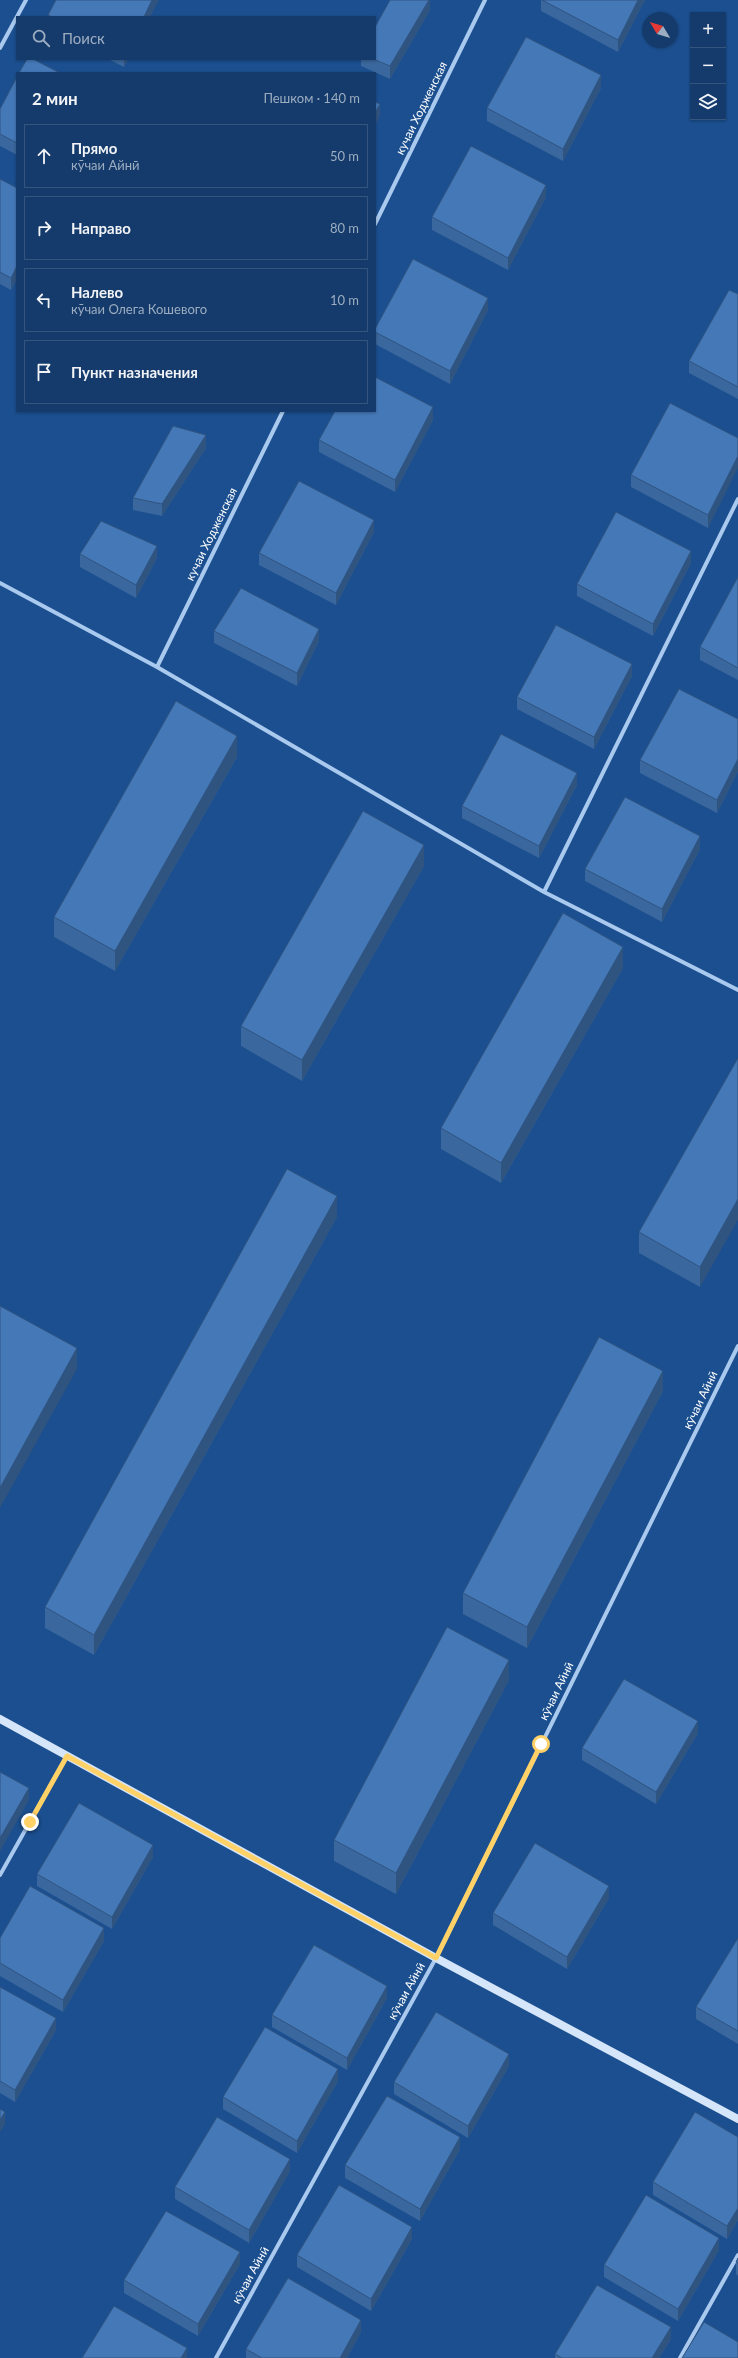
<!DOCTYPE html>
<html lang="ru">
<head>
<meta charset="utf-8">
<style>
	:root { --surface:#143b6b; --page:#214673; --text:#f1f3f6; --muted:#9dadc1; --line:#33557e }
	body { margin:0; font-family:Lato,sans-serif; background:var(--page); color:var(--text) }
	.controls { position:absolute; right:12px; top:12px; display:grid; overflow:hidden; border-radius:0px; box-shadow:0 1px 3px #0004 }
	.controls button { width:36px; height:36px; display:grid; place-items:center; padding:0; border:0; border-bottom:1px solid var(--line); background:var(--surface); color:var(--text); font:20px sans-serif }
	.compass { position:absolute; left:642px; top:12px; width:36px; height:36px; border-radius:50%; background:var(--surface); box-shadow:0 1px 3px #0004; rotate:308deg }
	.stop { position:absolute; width:12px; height:12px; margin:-9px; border:3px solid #ffd166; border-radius:50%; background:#fff }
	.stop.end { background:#ffd166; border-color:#fff; box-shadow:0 1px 4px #0008 }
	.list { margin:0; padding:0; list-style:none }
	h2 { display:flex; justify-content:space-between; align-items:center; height:52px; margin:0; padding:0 16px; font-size:17px }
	h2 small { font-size:13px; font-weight:400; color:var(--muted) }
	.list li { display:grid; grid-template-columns:26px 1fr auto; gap:12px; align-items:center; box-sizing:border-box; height:64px; margin:0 8px 8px; padding:0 8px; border:1px solid var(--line); border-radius:0px }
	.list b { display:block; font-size:15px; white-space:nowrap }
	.list p { margin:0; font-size:13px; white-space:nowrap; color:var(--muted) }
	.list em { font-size:13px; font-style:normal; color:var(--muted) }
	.icon { flex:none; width:22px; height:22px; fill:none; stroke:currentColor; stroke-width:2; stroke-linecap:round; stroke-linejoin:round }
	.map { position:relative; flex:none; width:738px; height:2358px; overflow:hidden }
	.search { position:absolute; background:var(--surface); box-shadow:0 1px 3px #0004; left:16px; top:16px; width:360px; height:44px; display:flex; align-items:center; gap:10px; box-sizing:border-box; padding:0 14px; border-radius:0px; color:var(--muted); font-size:15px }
	.panel { position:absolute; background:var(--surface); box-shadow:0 1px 3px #0004; left:16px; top:72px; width:360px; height:340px; border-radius:0px }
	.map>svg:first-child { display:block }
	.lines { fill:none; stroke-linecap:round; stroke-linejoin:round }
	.street { stroke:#a9c9ee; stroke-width:4 }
	.secondary { stroke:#d6e6fa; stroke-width:8 }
	.wall { fill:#3a679d }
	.shaded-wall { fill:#305480 }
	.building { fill:#4478b7; stroke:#305480 }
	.route { stroke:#ffd166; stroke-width:5 }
	.labels { text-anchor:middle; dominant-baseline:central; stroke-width:3; stroke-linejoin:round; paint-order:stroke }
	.street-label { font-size:12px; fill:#fff; stroke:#1b4f8f }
</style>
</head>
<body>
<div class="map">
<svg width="738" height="2358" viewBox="0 0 738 2358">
	<rect width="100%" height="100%" fill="#1b4f8f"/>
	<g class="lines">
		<path class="street" d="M0,48L26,0
			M375,224L485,0
			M0,583L157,667L544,892L738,990
			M157,667L283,411
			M544,892L738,499
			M0,1875L67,1756
			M216,2358L436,1958L738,1346
			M680,2358L738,2255"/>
		<path class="secondary" d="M0,1719L436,1958L738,2119"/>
	</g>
	<path class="wall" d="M430,0V10L390,79L361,66V59H375Z
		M541,0H645L618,52L541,11Z
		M108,59H128L124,67Z
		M17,77V155L0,146V109Z
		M601,88L563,161L487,121V108Z
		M0,179L17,188V279L11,290L0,284Z
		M546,197L508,270L432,230V217Z
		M738,294V399L689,373V361Z
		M488,310L450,384L375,344V329Z
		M433,420L395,492L319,452V440Z
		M738,438L708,528L631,487V475Z
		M206,448L162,516L133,510V498Z
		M374,532L336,605L259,565V553Z
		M80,554L157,558L136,598L80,567Z
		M691,563L653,636L577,596V584Z
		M738,577V680L700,660V647Z
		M214,631L319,641L297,686L214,643Z
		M632,676L594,749L517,709V697Z
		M738,719V771L717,813L640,773V760Z
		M237,757L115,971L54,937V917Z
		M577,785L539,858L462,818V806Z
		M700,849L662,922L585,881V869Z
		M424,866L302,1081L241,1046V1026Z
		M623,968L501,1183L441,1149V1128Z
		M738,1058L700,1287L639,1253V1232Z
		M337,1217L94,1655L45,1628V1607Z
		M663,1391L527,1648L463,1614V1593Z
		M509,1680L396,1894L334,1861V1840Z
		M698,1733L656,1804L582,1760V1748Z
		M153,1857L112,1929L37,1886V1874Z
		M609,1898L567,1969L493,1925V1913Z
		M0,1938L104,1941L63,2012L0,1976Z
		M738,1938V2044L696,2019V2007Z
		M0,1987L56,2030L15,2102L0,2093Z
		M387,1998L347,2070L272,2027V2015Z
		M509,2066L468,2138L394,2094V2082Z
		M338,2081L297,2153L223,2109V2097Z
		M738,2137V2220L727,2239L653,2195V2182Z
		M460,2149L420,2221L345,2178V2165Z
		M290,2171L249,2243L175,2199V2187Z
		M412,2239L371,2311L297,2267V2255Z
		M719,2250L678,2321L604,2277V2265Z
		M738,2258V2276L736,2274V2262Z
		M240,2264L198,2336L124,2293V2280Z
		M361,2332L347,2358H246V2349Z
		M671,2339L659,2358H555V2354Z"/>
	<path class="shaded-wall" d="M152,0H159L150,17H144Z
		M429,0H430V10L390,79V66Z
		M638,0H645L618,52V40Z
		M124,59H128L124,67Z
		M601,75V88L563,161V149Z
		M380,104V116L375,125V113Z
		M546,185V197L508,270V258Z
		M17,266V279L11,290V278Z
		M488,298V310L450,384V371Z
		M433,407V420L395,492V480Z
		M206,435V448L162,516V504Z
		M738,456V468L708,528V515Z
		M374,520V532L336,605V593Z
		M157,546V558L136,598V585Z
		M691,551V563L653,636V624Z
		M319,629V641L297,686V673Z
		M632,664V676L594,749V737Z
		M237,736V757L115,971V951Z
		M738,759V771L717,813V800Z
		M577,773V785L539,858V846Z
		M700,836V849L662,922V909Z
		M424,845V866L302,1081V1060Z
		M623,947V968L501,1183V1163Z
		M337,1196V1217L94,1655V1635Z
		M738,1199V1220L700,1287V1267Z
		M77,1348V1369L0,1508V1488Z
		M663,1371V1391L527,1648V1627Z
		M509,1660V1680L396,1894V1873Z
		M698,1721V1733L656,1804V1792Z
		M29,1788V1800L0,1851V1838Z
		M153,1845V1857L112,1929V1917Z
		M609,1886V1898L567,1969V1957Z
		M104,1928V1941L63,2012V2000Z
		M387,1986V1998L347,2070V2058Z
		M56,2018V2030L15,2102V2090Z
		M509,2054V2066L468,2138V2126Z
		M338,2069V2081L297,2153V2141Z
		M5,2112V2124L0,2132V2120Z
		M460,2137V2149L420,2221V2209Z
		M290,2159V2171L249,2243V2230Z
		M738,2208V2220L727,2239V2226Z
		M412,2227V2239L371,2311V2299Z
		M719,2238V2250L678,2321V2309Z
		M240,2252V2264L198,2336V2324Z
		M361,2320V2332L347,2358H340Z
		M671,2327V2339L659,2358H652Z
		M187,2348V2358H181Z"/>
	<path class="building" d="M56,0H152L144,17H52L48,15Z
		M390,0H429L390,66L373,59H375V27Z
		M542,0H638L618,40Z
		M526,37L601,75L563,149L487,108Z
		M27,59H33L60,73H19Z
		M17,77V143L0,134V109Z
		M375,102L380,104L375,113Z
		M471,146L546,185L508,258L432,217Z
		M0,179L17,188V266L11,278L0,272Z
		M413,259L488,298L450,371L375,332V329Z
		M729,290L738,294V387L689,361Z
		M375,377L433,407L395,480L319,440L335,411H375Z
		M670,403L738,438V456L708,515L631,475Z
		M173,426L206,435L162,504L133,498Z
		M299,481L374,520L336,593L259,553Z
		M616,512L691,551L653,624L577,584Z
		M101,521L157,546L136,585L80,554Z
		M738,577V668L700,647Z
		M241,588L319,629L297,673L214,631Z
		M556,625L632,664L594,737L517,697Z
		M679,689L738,719V759L717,800L640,760Z
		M176,701L237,736L115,951L54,917Z
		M501,734L577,773L539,846L462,806Z
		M625,797L700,836L662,909L585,869Z
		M363,811L424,845L302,1060L241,1026Z
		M563,913L623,947L501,1163L441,1128Z
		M738,1058V1199L700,1267L639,1232Z
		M287,1169L337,1196L94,1635L45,1607Z
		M0,1306L77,1348L0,1488Z
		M599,1337L663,1371L527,1627L463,1593Z
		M447,1627L509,1660L396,1873L334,1840Z
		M624,1679L698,1721L656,1792L582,1748Z
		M0,1772L29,1788L0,1838Z
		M79,1803L153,1845L112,1917L37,1874Z
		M535,1843L609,1886L567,1957L493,1913Z
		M30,1886L104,1928L63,2000L0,1963V1938Z
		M738,1938V2031L696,2007Z
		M314,1945L387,1986L347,2058L272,2015Z
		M0,1987L56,2018L15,2090L0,2081Z
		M436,2012L509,2054L468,2126L394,2082Z
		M265,2027L338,2069L297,2141L223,2097Z
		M387,2096L460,2137L420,2209L345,2165Z
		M0,2109L5,2112L0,2120Z
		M695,2112L738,2137V2208L727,2226L653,2182Z
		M217,2117L290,2159L249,2230L175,2187Z
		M339,2185L412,2227L371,2299L297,2255Z
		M646,2195L719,2238L678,2309L604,2265Z
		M166,2211L240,2252L198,2324L124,2280Z
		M738,2258V2263L736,2262Z
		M288,2278L361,2320L340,2358H262L246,2349Z
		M597,2285L671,2327L652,2358H562L555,2354Z
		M114,2306L187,2348L181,2358H82Z
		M704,2322L738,2342V2358H682Z"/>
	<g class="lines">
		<path class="route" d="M30,1822L67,1756L436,1958L541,1744"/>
	</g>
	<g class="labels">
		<g class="street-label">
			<text transform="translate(421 108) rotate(-64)">кучаи Ходженская</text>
			<text transform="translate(211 534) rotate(-64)">кучаи Ходженская</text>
			<text transform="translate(700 1400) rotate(-64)">кӯчаи Айнӣ</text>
			<text transform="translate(556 1691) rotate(-64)">кӯчаи Айнӣ</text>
			<text transform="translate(406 1991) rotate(-61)">кӯчаи Айнӣ</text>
			<text transform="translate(250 2275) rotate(-61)">кӯчаи Айнӣ</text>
		</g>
	</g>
</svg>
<div class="controls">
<button>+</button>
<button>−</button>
<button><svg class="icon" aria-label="layers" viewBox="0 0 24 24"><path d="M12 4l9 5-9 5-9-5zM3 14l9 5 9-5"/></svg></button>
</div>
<svg class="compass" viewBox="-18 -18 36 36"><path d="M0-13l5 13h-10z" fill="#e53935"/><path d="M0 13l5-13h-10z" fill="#9dadc1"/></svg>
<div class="stop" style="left:541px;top:1744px"></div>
<div class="stop end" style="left:30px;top:1822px"></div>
<div class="search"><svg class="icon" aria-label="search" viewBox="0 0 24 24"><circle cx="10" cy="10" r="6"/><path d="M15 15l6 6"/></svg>Поиск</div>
<section class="panel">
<h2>2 мин<small>Пешком · 140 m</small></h2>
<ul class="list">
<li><svg class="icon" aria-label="ahead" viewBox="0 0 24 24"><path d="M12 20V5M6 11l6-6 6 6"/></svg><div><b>Прямо</b><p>кӯчаи Айнӣ</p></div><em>50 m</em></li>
<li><svg class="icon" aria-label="right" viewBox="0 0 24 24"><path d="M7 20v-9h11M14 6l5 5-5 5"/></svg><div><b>Направо</b></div><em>80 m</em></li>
<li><svg class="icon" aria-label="left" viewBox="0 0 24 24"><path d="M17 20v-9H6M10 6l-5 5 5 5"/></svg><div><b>Налево</b><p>кӯчаи Олега Кошевого</p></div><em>10 m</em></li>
<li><svg class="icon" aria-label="arrive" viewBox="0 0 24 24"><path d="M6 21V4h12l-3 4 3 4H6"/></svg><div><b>Пункт назначения</b></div></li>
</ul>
</section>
</div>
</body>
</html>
